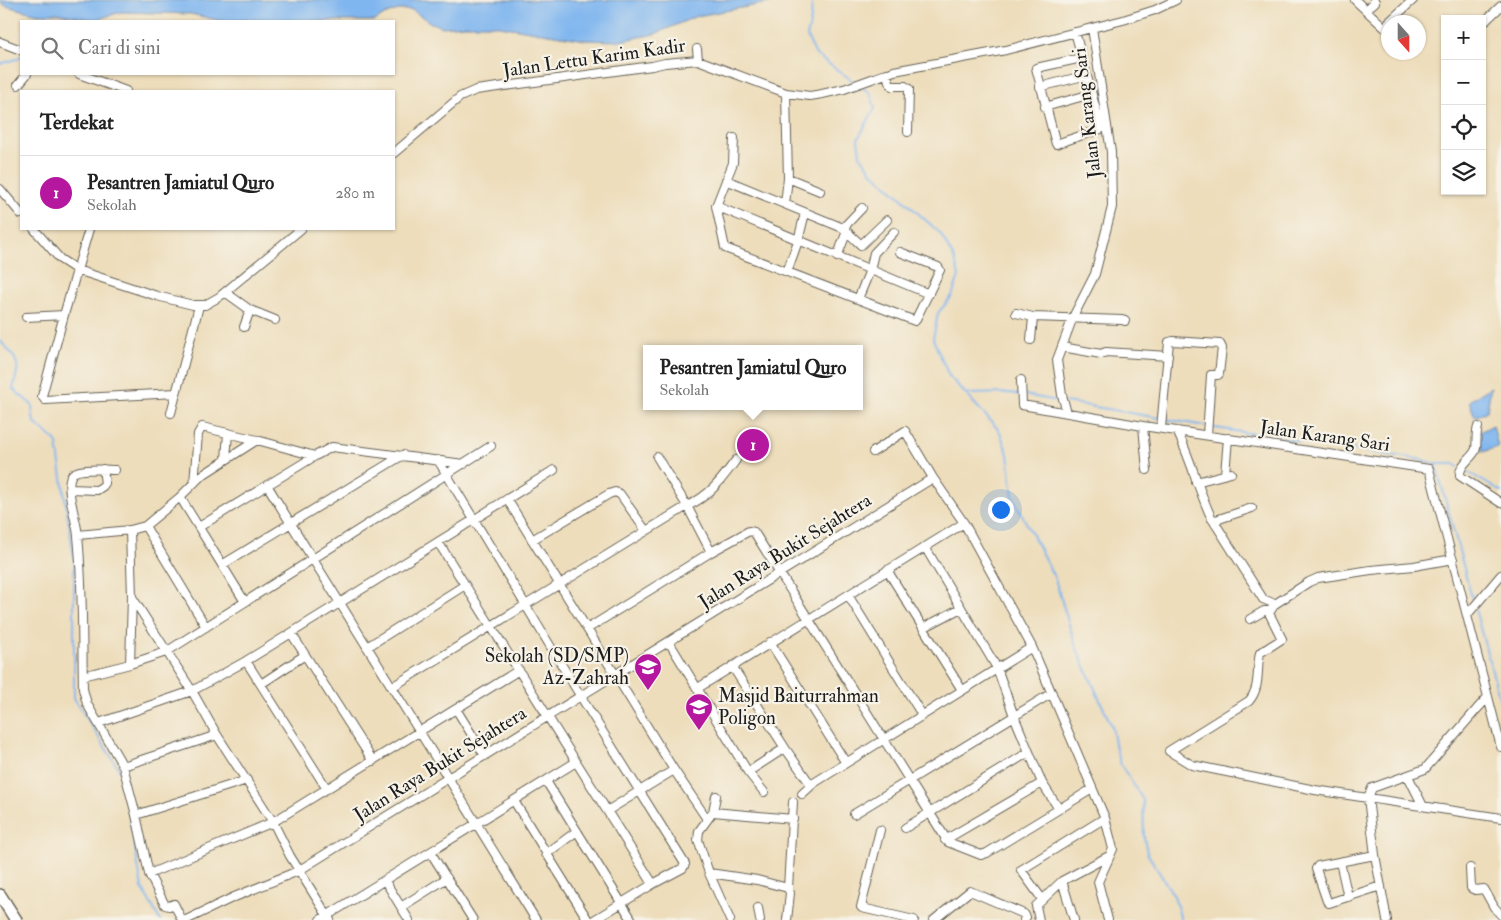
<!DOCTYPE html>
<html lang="id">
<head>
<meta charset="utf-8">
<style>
	:root { --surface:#fff; --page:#f2f2f2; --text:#222; --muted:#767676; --line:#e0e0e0; --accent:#b5179e }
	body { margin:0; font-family:"IM FELL Double Pica",serif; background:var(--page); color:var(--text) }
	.controls { position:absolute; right:15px; top:15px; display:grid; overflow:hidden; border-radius:0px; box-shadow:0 1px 4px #0004 }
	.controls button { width:45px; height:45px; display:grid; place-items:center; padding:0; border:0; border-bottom:1px solid var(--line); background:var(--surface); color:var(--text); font:25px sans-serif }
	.compass { position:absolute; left:1381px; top:15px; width:45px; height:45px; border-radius:50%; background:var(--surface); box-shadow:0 1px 4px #0004; rotate:159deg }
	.you { position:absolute; left:1000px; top:509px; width:18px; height:18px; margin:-12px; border:4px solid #fff; border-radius:50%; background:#1a73e8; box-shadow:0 0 0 8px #1a73e833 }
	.badge { display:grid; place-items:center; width:32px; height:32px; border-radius:50%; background:var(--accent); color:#fff; font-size:16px; font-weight:700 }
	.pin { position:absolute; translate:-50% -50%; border:2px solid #fff; box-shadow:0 1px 5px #0006 }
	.popup { position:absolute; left:643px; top:345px; width:220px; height:65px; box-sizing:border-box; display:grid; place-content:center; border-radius:0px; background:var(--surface); filter:drop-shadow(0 1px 4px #0005); font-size:16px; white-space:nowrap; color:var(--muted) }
	.popup b { font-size:19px; color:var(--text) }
	.popup::after { content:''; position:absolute; left:50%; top:100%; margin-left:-10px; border:10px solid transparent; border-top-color:var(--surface) }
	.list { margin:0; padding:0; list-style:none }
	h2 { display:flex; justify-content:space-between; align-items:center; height:65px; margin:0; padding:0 20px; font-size:21px }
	h2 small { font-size:16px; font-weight:400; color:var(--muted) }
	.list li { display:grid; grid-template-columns:32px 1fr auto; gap:15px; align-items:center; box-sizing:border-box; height:75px; padding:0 20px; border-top:1px solid var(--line) }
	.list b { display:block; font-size:19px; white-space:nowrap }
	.list p { margin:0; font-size:16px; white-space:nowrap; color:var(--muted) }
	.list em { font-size:16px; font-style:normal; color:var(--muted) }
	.icon { flex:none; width:28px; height:28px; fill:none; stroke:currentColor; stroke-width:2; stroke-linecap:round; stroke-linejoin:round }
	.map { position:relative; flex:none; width:1501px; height:920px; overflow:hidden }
	.search { position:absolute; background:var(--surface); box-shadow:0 1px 4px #0004; left:20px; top:20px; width:375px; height:55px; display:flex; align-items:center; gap:12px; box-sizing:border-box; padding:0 18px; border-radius:0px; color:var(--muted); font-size:19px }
	.panel { position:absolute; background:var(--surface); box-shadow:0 1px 4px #0004; left:20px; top:90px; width:375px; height:140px; border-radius:0px }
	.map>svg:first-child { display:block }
	.water { fill:#80b6ef; stroke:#4e6986 }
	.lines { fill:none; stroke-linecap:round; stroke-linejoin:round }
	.stream { stroke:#80b6ef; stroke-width:2 }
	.minor-casing { stroke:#656054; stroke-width:10 }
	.highway-casing { stroke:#656054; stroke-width:14 }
	.minor { stroke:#fff; stroke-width:8 }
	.highway { stroke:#fff; stroke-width:11 }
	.labels { text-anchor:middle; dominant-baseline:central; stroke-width:4.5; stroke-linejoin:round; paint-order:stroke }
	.street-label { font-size:19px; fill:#1c1c1c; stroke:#f7f3e8 }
	.poi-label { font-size:19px; fill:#1c1c1c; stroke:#f7f3e8; text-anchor:end }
</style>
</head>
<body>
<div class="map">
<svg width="1501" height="920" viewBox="0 0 1501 920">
	<rect width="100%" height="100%" fill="#f7f3e8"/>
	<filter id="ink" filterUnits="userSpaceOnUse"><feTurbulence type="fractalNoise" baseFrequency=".02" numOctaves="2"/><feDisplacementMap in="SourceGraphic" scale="10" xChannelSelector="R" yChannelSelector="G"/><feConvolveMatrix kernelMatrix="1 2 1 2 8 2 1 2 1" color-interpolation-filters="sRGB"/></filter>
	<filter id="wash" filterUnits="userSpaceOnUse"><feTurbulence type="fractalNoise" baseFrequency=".0096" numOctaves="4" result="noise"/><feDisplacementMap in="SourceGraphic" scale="20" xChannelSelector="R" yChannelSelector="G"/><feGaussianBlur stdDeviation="1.12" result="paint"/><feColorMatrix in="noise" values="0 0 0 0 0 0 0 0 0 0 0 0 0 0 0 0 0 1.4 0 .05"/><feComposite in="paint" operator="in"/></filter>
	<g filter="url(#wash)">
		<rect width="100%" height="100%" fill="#edddbb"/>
		<path class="water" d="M0,0H785L697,16L655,34L620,41L585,40L493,25H464L443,27L431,23L412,10H398L384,15L375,21H265L251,20L221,21L191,14L121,12L95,20L57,13L38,14L6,6L0,2Z
			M1491,387L1487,411L1475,417L1469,401Z
			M1493,425L1498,447L1483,452L1478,433Z"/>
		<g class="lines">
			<path class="stream" d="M812,0L811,19L807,37L816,55L856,83
				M43,21L48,13
				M0,64L20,58L21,55
				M860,86L870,93L875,108L858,139L860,155L872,172L940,233L955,260L959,276L952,296L938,313L933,339L949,376L999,430L1008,454L1013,497L1055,579L1076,647L1112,727L1116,749L1121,765L1143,800L1144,837L1147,853L1174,896L1181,920
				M0,341C20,362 20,362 13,389L32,405C33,410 32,417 34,421C40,432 51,432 57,444L74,558V698L122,774
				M967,394L1011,393L1020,395
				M1025,395L1062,402
				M1066,402L1160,418
				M1165,419L1205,426
				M1209,427L1423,460L1436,464H1454L1458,467
				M1436,465L1473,602
				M1463,469L1501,492
				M1475,609L1501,704
				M123,779L142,888L160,920"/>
		</g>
	</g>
	<g filter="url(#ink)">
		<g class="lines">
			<g class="minor-casing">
				<path id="minor" d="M1355,0L1384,27
					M1366,10L1375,2L1374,0
					M1389,22L1413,0
					M1482,24L1501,6
					M1075,32C1084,64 1092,96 1101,128V129L1056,144L1036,68L1082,58
					M0,42L21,50
					M697,49L698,60
					M887,73L889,82L892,86H905L909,89L908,132
					M79,74L126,91
					M18,85L27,74
					M1040,87L1087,75
					M1045,107L1091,94
					M734,138L733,163L716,206L725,248L915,321L940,270L938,267L900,252
					M394,153L460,97L476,90L652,66L665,63L698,60L786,93L810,96L822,94L844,89L894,71L1006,50L1123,20L1155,10L1176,0
					M788,178L820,191
					M726,180L843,228L861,245L887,220
					M0,189L21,214
					M785,204L788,178L786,93
					M716,206L929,294
					M843,228L862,208
					M34,229L60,259L77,270L157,296L193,305H205L219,297L301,229
					M89,229L64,315L42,396L45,400L176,393
					M837,257L847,231
					M787,272L798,241L805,213
					M225,292L250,310L275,320
					M858,299L870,270L874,253L894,232
					M1016,313L1033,317L1122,320L1125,321
					M26,317L64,315
					M244,327L250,310
					M1031,340L1033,317
					M1062,347L1101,354L1106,352L1168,356
					M1021,380L1022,405L1143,426L1429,469L1501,747
					M171,413L199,306
					M1067,413L1062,395L1057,360L1073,317L1095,274L1112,207L1111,152L1092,28
					M1143,426L1147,470
					M1478,427C1475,435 1478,446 1475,451C1470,460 1459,465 1460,476L1501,503
					M1161,428L1169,342L1173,341L1220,344L1222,348L1219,374L1218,375H1211L1207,435
					M1177,431C1191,459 1198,490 1212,519L1216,520L1252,508
					M873,452L905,431L933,478L964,523L1032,647L1105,818L1113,849L1098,882L1108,920
					M657,457L687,506L711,552
					M226,459L228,433
					M438,460L581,697L685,864L683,868L653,884L594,920
					M115,470C106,470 75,467 71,476C65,489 77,521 78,536C83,586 82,638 83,689L87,704L123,766L136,815L149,874L165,905L169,906L174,904L182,920
					M1225,474L1228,438
					M1196,482L1231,473
					M194,483L198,434L202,427L257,440L315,456
					M267,485L536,920
					M70,489L97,490L103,486L105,483L103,469
					M180,497L245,602
					M507,499L674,770L707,819
					M1213,520L1263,599L1275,604
					M145,526L206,627
					M199,527L315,456L332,447L464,464
					M78,535L130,530
					M532,540L609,494L615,492L620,494L646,531
					M438,542L653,884
					M925,547L997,668L1014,716L1042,783L1059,809
					M1453,559L1414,566L1371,570L1318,578L1309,582L1275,604L1269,613L1282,639L1260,653C1256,670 1261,687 1249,701L1169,751L1192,765L1315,790L1501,818
					M222,565L403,455
					M887,570L962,690
					M848,595L922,715
					M132,597L192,691L217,735L273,822L290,856L330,920
					M1467,615L1501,575
					M1250,619L1264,611H1269
					M923,628L961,608
					M587,629L711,552L749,531L754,532L948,842L981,855L987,853L1092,789
					M291,633L373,761
					M669,642L748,772L764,792
					M770,642L846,763
					M367,647L465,585
					M246,661L327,789
					M130,664L132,597L130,530L145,526L180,497L201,476L257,440
					M732,666L785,748L811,785
					M83,676L130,664L166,652L491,446
					M261,684L305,655
					M392,687L687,506C710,496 722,479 736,460
					M698,688L964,523
					M456,709L485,756
					M99,723L192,691L246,661L554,470
					M123,766L217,735
					M748,772L785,748
					M1408,776L1423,806
					M546,781L632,920
					M802,794L814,783L846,763L1032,647
					M716,796L713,812L699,831L698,840L709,873L730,920
					M514,801L588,920
					M607,811L674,770
					M713,812L793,819
					M854,814L1052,693
					M136,815L247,780
					M905,828L1029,752
					M880,830L861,907L862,908L914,920
					M945,840L1042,783
					M431,853L473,920
					M546,854L577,831
					M1375,855L1318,866L1316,869L1327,901L1329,903L1381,886
					M1340,862L1348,897
					M1470,868L1471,888L1475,890L1484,889L1494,907L1501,915
					M709,873L757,880L788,888
					M149,874L273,822L519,670
					M385,881L409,920
					M1062,881L1074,920
					M1042,899L1021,870L1105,818
					M401,907L447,878
					M758,908L760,920
					M186,920L232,898L298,871L933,478
					M320,920L576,762
					M787,920L790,893L788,888L793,802
					M934,920L970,891L1024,914L1026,917L1024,920
					M1039,920L1036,906L1062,881L1109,856
					M1387,920L1375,855L1368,798L1372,788L1425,769L1477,709L1488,697"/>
			</g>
			<g class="highway-casing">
				<path id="highway" d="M0,895L16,920"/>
			</g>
			<use href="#minor" class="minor"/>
			<use href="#highway" class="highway"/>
		</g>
	</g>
	<defs>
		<g id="school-pin" transform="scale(1.4375)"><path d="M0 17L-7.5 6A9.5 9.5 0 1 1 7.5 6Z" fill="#b5179e" stroke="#f7f3e8"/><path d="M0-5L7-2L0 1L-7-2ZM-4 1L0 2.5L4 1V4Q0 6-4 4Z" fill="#fff"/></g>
	</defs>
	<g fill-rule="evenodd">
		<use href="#school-pin" x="648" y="667"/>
		<use href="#school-pin" x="699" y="707"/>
	</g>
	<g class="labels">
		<g class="street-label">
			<text transform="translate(594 58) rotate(-8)">Jalan Lettu Karim Kadir</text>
			<text transform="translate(1087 113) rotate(-97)">Jalan Karang Sari</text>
			<text transform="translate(1325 436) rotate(8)">Jalan Karang Sari</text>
			<text transform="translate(785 551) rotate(-32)">Jalan Raya Bukit Sejahtera</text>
			<text transform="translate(440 764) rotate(-32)">Jalan Raya Bukit Sejahtera</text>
		</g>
		<g class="poi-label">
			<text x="629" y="656">Sekolah (SD/SMP)<tspan x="629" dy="22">Az-Zahrah</tspan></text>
			<text x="718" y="696" text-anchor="start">Masjid Baiturrahman<tspan x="718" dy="22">Poligon</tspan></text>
		</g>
	</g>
</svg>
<div class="controls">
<button>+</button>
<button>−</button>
<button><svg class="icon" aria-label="locate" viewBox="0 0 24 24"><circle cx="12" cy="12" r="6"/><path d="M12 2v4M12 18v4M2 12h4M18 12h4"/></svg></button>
<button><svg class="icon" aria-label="layers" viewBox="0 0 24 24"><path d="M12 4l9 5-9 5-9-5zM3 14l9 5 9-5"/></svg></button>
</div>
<svg class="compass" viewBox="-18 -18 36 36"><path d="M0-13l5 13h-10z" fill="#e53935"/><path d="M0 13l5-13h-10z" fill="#767676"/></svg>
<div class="you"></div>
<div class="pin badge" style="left:753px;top:445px">1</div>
<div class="popup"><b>Pesantren Jamiatul Quro</b>Sekolah</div>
<div class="search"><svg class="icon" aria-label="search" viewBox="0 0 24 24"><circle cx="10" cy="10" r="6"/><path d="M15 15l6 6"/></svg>Cari di sini</div>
<section class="panel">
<h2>Terdekat<small></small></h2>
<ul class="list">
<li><span class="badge">1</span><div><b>Pesantren Jamiatul Quro</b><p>Sekolah</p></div><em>280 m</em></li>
</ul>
</section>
</div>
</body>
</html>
